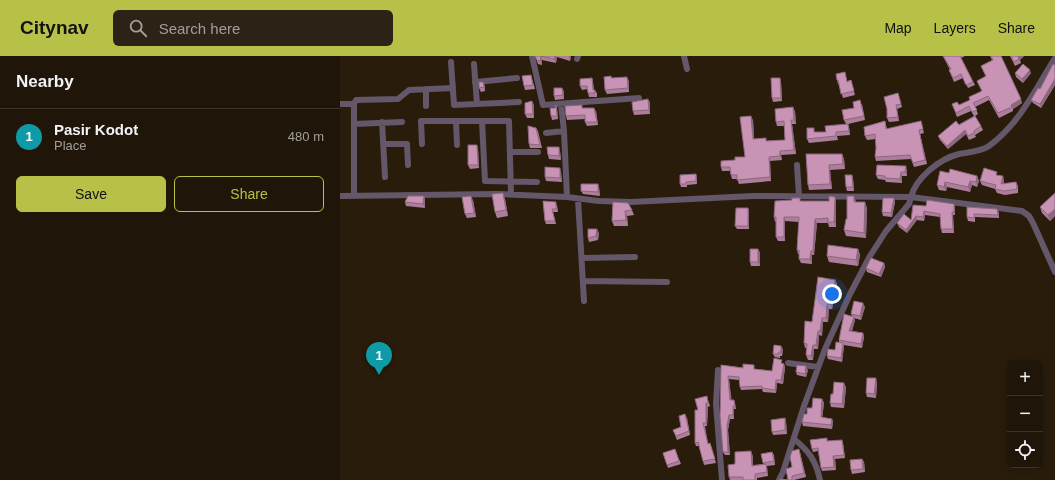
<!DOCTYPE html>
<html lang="en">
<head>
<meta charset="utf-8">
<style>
	:root { --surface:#1f1508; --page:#2c2216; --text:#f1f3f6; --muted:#a19f9c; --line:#3c3429; --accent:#b7c148 }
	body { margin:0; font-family:Helvetica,sans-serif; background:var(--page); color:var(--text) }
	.controls { position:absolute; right:12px; bottom:12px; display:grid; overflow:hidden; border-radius:6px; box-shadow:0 2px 10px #0003 }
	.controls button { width:36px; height:36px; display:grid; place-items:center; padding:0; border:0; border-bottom:1px solid var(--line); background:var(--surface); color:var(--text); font:20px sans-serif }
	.you { position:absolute; left:492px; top:238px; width:14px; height:14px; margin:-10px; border:3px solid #fff; border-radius:50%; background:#1a73e8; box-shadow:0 0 0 6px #1a73e833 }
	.badge { display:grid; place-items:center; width:26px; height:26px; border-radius:50%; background:var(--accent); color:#fff; font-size:13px; font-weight:700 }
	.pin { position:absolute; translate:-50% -33px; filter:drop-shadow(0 1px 2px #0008) }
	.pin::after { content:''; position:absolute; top:21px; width:14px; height:12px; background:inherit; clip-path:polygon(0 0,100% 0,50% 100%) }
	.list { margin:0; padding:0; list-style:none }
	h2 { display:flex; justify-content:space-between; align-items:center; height:52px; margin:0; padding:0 16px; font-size:17px }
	h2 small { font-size:13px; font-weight:400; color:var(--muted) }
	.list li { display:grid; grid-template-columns:26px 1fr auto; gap:12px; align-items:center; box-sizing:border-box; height:56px; padding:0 16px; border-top:1px solid var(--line) }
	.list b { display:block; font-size:15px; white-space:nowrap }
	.list p { margin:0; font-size:13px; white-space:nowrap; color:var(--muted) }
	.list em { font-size:13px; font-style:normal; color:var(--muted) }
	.actions { display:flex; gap:8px; padding:12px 16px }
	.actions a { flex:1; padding:9px 0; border:1px solid var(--accent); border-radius:6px; text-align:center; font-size:14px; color:var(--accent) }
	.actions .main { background:var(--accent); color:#111 }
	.icon { flex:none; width:22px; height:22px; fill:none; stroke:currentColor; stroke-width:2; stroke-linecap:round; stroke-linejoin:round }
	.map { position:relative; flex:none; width:715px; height:424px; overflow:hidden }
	header { display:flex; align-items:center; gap:24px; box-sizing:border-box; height:56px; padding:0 20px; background:var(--accent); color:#111 }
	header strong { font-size:19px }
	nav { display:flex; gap:22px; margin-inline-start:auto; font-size:14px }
	.search { width:280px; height:36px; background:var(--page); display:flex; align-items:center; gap:10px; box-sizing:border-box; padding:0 14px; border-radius:6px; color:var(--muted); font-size:15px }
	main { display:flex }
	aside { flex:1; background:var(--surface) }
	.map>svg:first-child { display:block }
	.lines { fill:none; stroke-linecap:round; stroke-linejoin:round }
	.street { stroke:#64576a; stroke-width:6 }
	.wall { fill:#ac7e9b }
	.shaded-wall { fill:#8c677e }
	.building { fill:#c893b4; stroke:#8c677e }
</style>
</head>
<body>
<header>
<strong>Citynav</strong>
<div class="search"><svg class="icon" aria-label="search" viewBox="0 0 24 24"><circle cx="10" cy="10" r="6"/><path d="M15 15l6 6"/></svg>Search here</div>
<nav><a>Map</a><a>Layers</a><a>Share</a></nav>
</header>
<main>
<aside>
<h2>Nearby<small></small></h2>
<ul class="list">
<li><span class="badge" style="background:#0f9aa8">1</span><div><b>Pasir Kodot</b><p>Place</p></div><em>480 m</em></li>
</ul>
<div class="actions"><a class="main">Save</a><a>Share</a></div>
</aside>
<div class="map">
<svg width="715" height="424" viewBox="0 0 715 424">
	<rect width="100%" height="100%" fill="#291c0a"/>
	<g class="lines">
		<path class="street" d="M192,0L203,49L299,42
			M344,0L347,13
			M237,3L238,0
			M111,6L114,49L179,46
			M134,8L137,48
			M135,26L177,22
			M86,33V50
			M0,48H14
			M221,48L224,75
			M116,65L117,89
			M142,65L145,125L197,126
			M42,66L45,121
			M14,68L62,66
			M206,77L224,75L227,141
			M43,88H67L68,109
			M82,88L81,65H169L171,138
			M170,96H198
			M457,109L459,140
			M14,139V48L16,44L58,43L69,34L113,32
			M0,140L158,138L227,141L259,145L291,146L413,140L571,141C576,122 599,103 619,98C629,96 640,96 649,90C680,67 695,34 715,2
			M238,143L244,245
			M242,202L295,201
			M243,225L327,226
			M448,307L478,311
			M378,314L376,348L382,424
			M454,383C469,395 476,405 480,424
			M439,424L443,416L464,350L485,293L510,238L530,200L546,175L569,148L571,141L682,155L689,160L693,167L715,216"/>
	</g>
	<path class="wall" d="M195,0H231L230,5L217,1L216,7L202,4V9L198,8Z
		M603,0H625L621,2L635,29L628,32L623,22L614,26L609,14H610Z
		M650,0H661L682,47L673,53V55L659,62L649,44L635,51L638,58L635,60L641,70L643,74L635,79L636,81L629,84L626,78L608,93L600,84L598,80L634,60L631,55L617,61L612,48L619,49L630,44L642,35L637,25L646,21L641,10L652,4Z
		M670,0H684L680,4L681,7L675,10Z
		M715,9V29L701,52L693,47L691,44L700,33Z
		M505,16L507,25L511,24L515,39L503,42L499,28H498L497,24Z
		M675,17H691L683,27L676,21Z
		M191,19L195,33L185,34L184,30Z
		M271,20L272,22L289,25V36L267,38L265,34Z
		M252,22L253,26L254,34L257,37V41H249L248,37V33L242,34L240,30Z
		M440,22L441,26L442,45L433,46L432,42Z
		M143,26L145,30V35L141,36L139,32Z
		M224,35V43L215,44L214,40Z
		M558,37L562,51L557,53L559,65L549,66L547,62Z
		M310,46V58L294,59L293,55Z
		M522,48L525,64L508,68L509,71L510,79L497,80L498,84L469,87L467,83L475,76H486L506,68L504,64L514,52Z
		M194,49V62H187L185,58Z
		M216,49L217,52L218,63L212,64L211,60L215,52Z
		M243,52L256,55L258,69L247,70L245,66V63L227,64L226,60Z
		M455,55L456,68H452L456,98L441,99L442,104L430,105L431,125L399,128L397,123H392L390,115H382L381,111L395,104L405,101L413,64L414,83L426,85L445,84L444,70H437L436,66Z
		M545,65L547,73L581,65L584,77L580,78L587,108L574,111L571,103L536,105L535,101L536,92V83L527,84L525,80Z
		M196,72L198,75L202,92H190L189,88Z
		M138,93L139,112L130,113L128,109Z
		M220,95L221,104L209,103L208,99Z
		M466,98H502L504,103L505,113L490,114L492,133L469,134L468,129Z
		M567,114V120H562V127L546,126L545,124L538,123L536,119Z
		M221,116L222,126L206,125L205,121Z
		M609,117L637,120L639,125L637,131L632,129L630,136L607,131L606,135L599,134L597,129Z
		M658,119L664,124V128L676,126L678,130V137L665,139L657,137L655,133L642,129L640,125Z
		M357,121V128L347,129V131H341L340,128Z
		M513,123L514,135H507L506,131Z
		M259,131L260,140L243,138L241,135Z
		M715,137V160L710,165L702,157L700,151Z
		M495,141L496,145V171H489L488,167H477L474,199H472V208L461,207L459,203V198H458L457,194L459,166L445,165V185H438L436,181V166H435L434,161L461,145H489Z
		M554,142L555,146L552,161L543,160L542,156Z
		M85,143V152L66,150L65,146Z
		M165,143L168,160L157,162L155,156Z
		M133,144L136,161L127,162L125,158Z
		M203,145L217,149L218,156H213L216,168H206L205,165Z
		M516,145V146L527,152L526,182L506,180L504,174Z
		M273,146L292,154L294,159L287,160L288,170H274L272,165Z
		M614,148L615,152V159H613L614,177H602L601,173L600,161L585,159L584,165L577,164L567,177L559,171L557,167L571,164L586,150Z
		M627,151L657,153L659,157V162L635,161V166L628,165L627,161Z
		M408,152L409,156V173H397L395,170Z
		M259,177L258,184L249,186L248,182Z
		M418,193L420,197V210H411L410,206Z
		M518,193L520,199L518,210L489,206L487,200Z
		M544,207L545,211L541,221L527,216L526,212Z
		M495,224L497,228L492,253H489L488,266H483L482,280L479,279L478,293H474L473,304H468L466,299L467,292H465L464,287L472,266Z
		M525,251L521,264L514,262L515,264L512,275L523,277L524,281L522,292L504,289V290L502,306L488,303L487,300L495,294L499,286V284L512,260L511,258Z
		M443,293L442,300H440V302L435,301L433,298Z
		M443,307L445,311L443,328L437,327L436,337L423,336L422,333L401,334L400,331L399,324L389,323L391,344H394L395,347L396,353H394V363H390L388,374L390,399H385L383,396L381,309L432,315Z
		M468,314L466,321L457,319L456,316Z
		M537,326L536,342L527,341L526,337Z
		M506,331L504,352L491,351L490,347L493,338Z
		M482,343L484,347L482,362L492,363L493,366L492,373L463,370L462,366L467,358Z
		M368,344L370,350L368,351L367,370H365L368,388L370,387L376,407L364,409L359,390H356L355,387L358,354Z
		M347,362L350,379L337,384L333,374L341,371Z
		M445,362L446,366L447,378L433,379L432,376Z
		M488,385L503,387L505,402L495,403L496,414L482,415L481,412L478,395L473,396L472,393Z
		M335,393L341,408L328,412L323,397Z
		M432,396L434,399L435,409L427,410L428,420L417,422V424H390L389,421L395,408L413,400V409L424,408L423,407Z
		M460,397L466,421L454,424H448L452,411Z
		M522,403L524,406L525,416L512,418L511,414Z"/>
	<path class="shaded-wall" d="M201,0L202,4V9L200,5Z
		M215,0H216L217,1L216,7L214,3Z
		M229,0H231L230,5L229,1Z
		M678,0H684L679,4Z
		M690,14L691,17L683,27L682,23Z
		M287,21L289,25V36L288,32Z
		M252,22L253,26L254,38L253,34Z
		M440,22L441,26L442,45L441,42Z
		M715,23V29L701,52L700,48Z
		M143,26L145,30V35L144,31Z
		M222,32L224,35V43L223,39Z
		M308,43L310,46V58L309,54Z
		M681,43L682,47L673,53L671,49Z
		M192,45L194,49V62L193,58Z
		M216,49L217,52L218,63L217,60Z
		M453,51L455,55L456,68L454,64Z
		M254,52L256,55L258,69L257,66Z
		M411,60L413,64L414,87L413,83Z
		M451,64L452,68L456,98L454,94Z
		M508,68L509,71L510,79L509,75Z
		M579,74L580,78L587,108L585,104Z
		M625,74L626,78L608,93L607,90Z
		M137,89L138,93L139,112L138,109Z
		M219,91L220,95L221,104L219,100Z
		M440,95L441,99L442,104L440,100Z
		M502,98L504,103L505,113L503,108Z
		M429,101L430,105L431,125L430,121Z
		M489,109L490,114L492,133L490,128Z
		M566,110L567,114V120L565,116Z
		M220,112L221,116L222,126L220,122Z
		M561,116L562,120V127L560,123Z
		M356,118L357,121V128L356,125Z
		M512,119L513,123L514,135L513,131Z
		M637,120L639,125L637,131L636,126Z
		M663,120L664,124L663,132L661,128Z
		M630,125L632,129L630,136L628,131Z
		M605,126L607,131L606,135L604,131Z
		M258,128L259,131L260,140L258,136Z
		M163,137L165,143L168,160L166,154Z
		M84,140L85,143V152L83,148Z
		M131,140L133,144L136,161L134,157Z
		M514,140L516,145V152L514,146Z
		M495,141L496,145V171L494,166Z
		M554,142L555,146L552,161L551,157Z
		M525,146L527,152L526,182L524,177Z
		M614,148L615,152V159L614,156Z
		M408,152L409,156V173L408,170Z
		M657,153L659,157V162L658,159Z
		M715,153V160L710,165L708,159Z
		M285,155L287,160L288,170L286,164Z
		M584,155L585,159L584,165L583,161Z
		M612,156L613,159L614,177L613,173Z
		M576,160L577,164L567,177L566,174Z
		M444,161L445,165V185L444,181Z
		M475,163L477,167L474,199L473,195Z
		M257,173L259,177L258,184L256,180Z
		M418,193L420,197V210L418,206Z
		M518,193L520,199L518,210L516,204Z
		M471,195L472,199V208L470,203Z
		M544,207L545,211L541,221L539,218Z
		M495,224L497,228L492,253L491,249Z
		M523,247L525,251L521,264L520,260Z
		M487,248L489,253L488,266L486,262Z
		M514,261L515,264L511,279L509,275Z
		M482,262L483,266L482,280L480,275Z
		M478,275L479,279L478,293L476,289Z
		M523,277L524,281L522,292L521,288Z
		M503,287L504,290L502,306L501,302Z
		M473,289L474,293L473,304L471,300Z
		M441,290L443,293L442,300L441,296Z
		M444,308L445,311L443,328L441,324Z
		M466,310L468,314L466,321L465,318Z
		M388,320L389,323L392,347L390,344Z
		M536,322L537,326L536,342L534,338Z
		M436,324L437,327L436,337L435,334Z
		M504,327L506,331L504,352L502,348Z
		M482,343L484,347L482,365L481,361Z
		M366,347L368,351L367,370L366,367Z
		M393,350L394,353V363L393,359Z
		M345,358L347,362L350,379L349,375Z
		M389,359L390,363L388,374L390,399L388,396L387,370Z
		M445,362L446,366L447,378L445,374Z
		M492,363L493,366L492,373L491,369Z
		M502,384L503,387L505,402L504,399Z
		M459,393L466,421L464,417Z
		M411,395L413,400V414L412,410Z
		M493,400L495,403L496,414L494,411Z
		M522,403L524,406L525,416L523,413Z"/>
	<path class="building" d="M195,0H215L214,3L201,0L200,5L197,4Z
		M603,0H620L633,26L626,29L621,18L613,22L609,14L611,13Z
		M651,0H661L681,43L671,49L672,51L658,57L648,40L633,47L637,54L632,56L629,50L616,57L612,48L617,46L619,49L630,44L629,41L642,35L637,25L646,20L641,10L653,4Z
		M671,0H678L679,3L674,6Z
		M683,8L690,14L682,23L675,17Z
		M713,8L715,9V23L700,48L691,44L698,32L700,33Z
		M505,16L507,26L511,24L514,35L501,38L498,24H497L496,18Z
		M191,19L193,29L184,30L182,20Z
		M271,20V22L287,21L288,32L265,34L264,21Z
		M252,22L253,34H255V37H248L247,30H240V23Z
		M431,22H440L441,42H432Z
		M139,26H143L144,31L139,32Z
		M214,32H222L223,39L214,40Z
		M558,37L561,48L556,49L558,61L547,62V53L544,41Z
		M308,43L309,54L293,55L292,46Z
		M520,44L524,60L504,64L502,54L514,52L513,46Z
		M192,45L193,58H185V47Z
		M216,49L217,60H211L210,52H215Z
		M242,49V52H254L257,66H245V59L226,60L225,50Z
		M453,51L454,64H451L454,94L440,95V100L429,101L430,121L397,124V119H391L390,111H381V105L395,104V101H405L400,61L411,60L413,83L426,82V85L445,84L444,65L436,66L435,53Z
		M635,60L641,70L634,75V77L628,80L625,74L607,90L598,80L616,65L619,69Z
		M545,65L546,73L581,65L583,73L579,74L585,104L573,107L570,99L535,101L536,92L535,78L525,80L524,71Z
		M508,68L509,75L496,76V80L467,83V72H474V76H486L485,70Z
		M188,70L196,72L200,89L189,88Z
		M128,89H137L138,109H128Z
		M207,91H219V100L208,99Z
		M466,98H502L503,108L489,109L490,128L468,129Z
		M537,109L566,110L565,116H561L560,123L545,122V120L536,119Z
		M205,111L220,112V122L205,121Z
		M644,112L657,116L656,119L663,120L661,128L676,126L677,133L664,135L655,133L656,129L640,125Z
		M610,113L637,120L636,126L630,125L628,131L605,126L604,131L597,129L600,115L609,117Z
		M356,118V125L346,126V128H340V119Z
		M505,119H512L513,131H506Z
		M241,128H258V136L241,135Z
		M163,137L166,154L155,156L152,138Z
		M715,137V153L708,159L700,151Z
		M68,140H84L83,148L65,146Z
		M131,140L134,157L125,158L122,141Z
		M489,140L495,141L494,166H488V162L475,163L473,195H471L470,203H459V194H457L459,161H444V181H436V161H434L435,145L452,144V142H460V145H489Z
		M507,140H514V146H525L524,177L504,174L506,163H507Z
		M543,142H554L551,157L542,156Z
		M587,144L614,148V156H612L613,173H601L600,158L584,155L583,161L576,160L566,174L557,167L564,158L571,164L573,149L586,150Z
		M203,145L216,146V153H212L215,165H205Z
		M273,146L288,147L292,154L285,155L286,164L272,165Z
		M627,151L657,153L658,159L634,158V162L627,161Z
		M396,152H408V170H395Z
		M248,173H257L256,180L248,182Z
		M488,189L518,193L516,204L487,200Z
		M410,193H418V206H410Z
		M531,202L544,207L539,218L526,212Z
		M478,221L495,224L491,249L487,248L486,262H482L480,275H478L476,289H473L471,300L466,299L467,288L464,287L465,265L472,266Z
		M514,245L523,247L520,260L511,258Z
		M504,258L514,261L509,275L523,277L521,288L499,284Z
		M496,286L503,287L501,302L487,300L488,293L495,294Z
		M434,289L441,290V296H439L438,298H433Z
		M434,302L442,304L441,307L444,308L441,324H436L435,334L422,332V330L400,331L399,321L388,320L390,344H394L395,350H393V359H389L387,370L388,396H383L380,360L381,309L403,312V308L414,309V313L432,315Z
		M457,309L466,310L465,318L456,316Z
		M527,322H536L534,338L526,337Z
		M494,326L504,327L502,348L490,347L491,338H493Z
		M367,340L368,347H366V367H363L368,388L370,387L375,403L363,405L358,386L355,387V354H358L355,343Z
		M473,342L482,343L481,361L492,363L491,369L462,366L464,358H467V352H472Z
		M345,358L349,375L336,380L333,374L341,371L339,360Z
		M445,362V374L432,376L431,364Z
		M487,382V385L502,384L504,399L493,400L494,411L481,412L478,392L472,393L470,384Z
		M335,393L339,405L327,409L323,397Z
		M459,393L464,417L452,420V424H439L441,423L448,424L446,413L452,411L450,401L452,395Z
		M411,395L412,410L426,408L427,416L415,418V424H403V421H389L388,409L395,408V396Z
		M432,396L434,405L423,407L421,398Z
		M522,403L523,413L511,414L510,404Z"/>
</svg>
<div class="controls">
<button>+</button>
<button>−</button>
<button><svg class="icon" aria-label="locate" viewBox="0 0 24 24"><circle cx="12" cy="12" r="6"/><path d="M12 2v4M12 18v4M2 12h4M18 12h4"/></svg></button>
</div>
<div class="you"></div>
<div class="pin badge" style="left:39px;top:319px;background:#0f9aa8">1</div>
</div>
</main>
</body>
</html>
